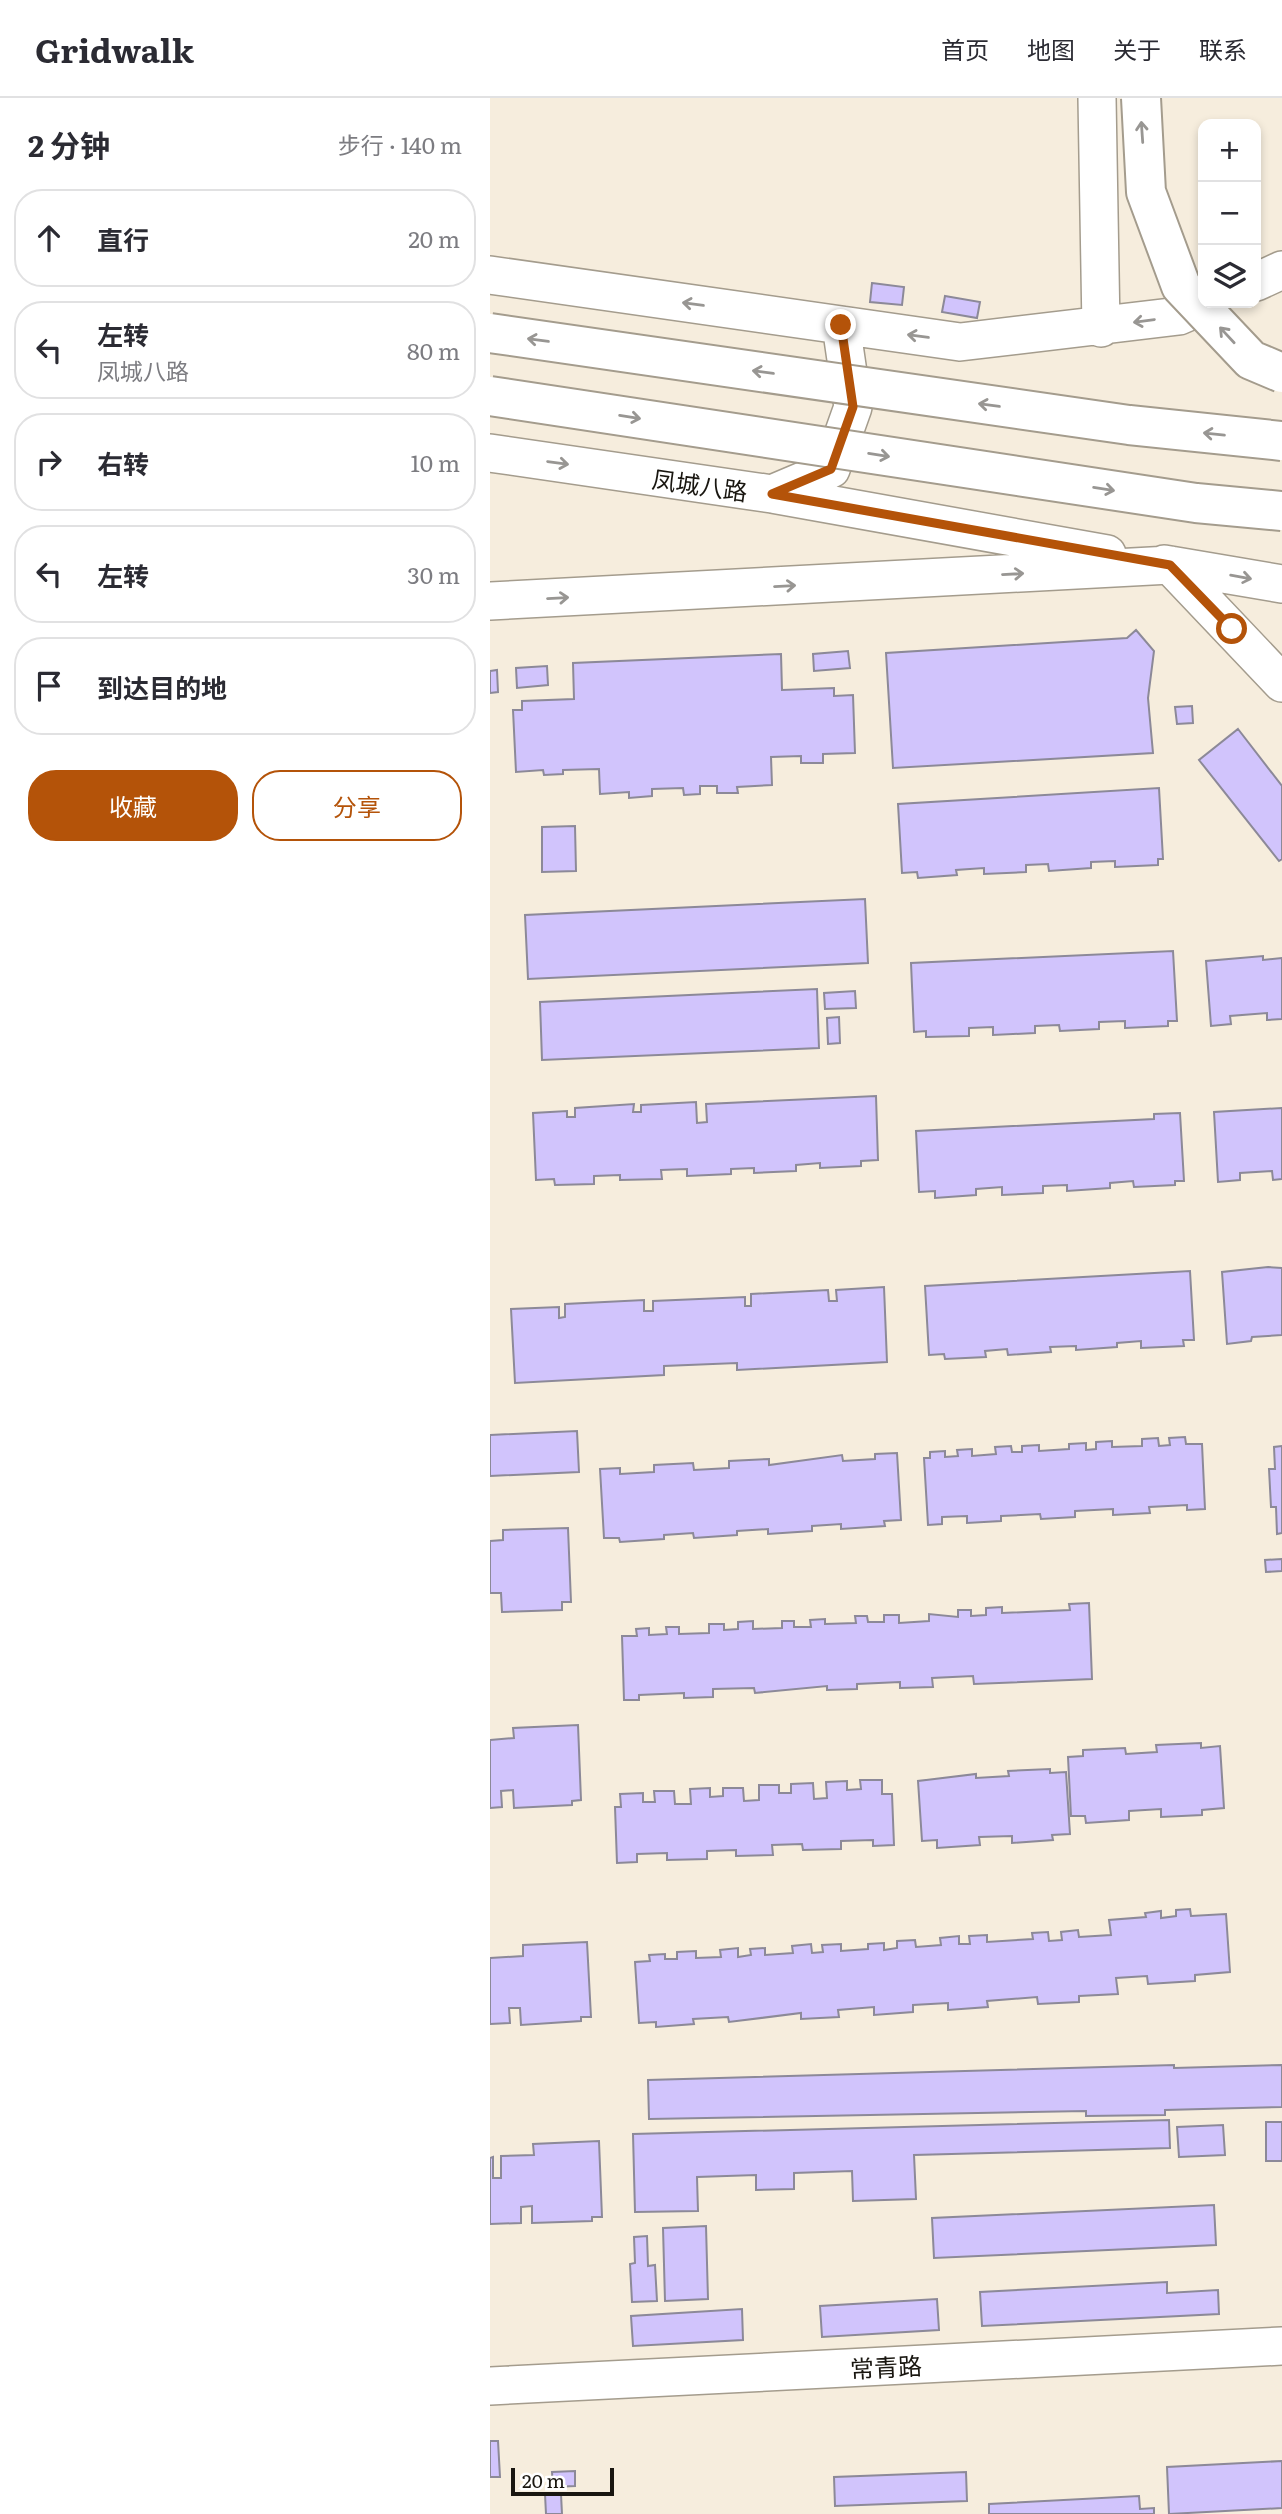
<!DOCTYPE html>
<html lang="zh">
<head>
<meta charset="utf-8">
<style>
	:root { --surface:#fff; --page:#f7f7f7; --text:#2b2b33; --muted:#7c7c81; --line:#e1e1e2; --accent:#b45309 }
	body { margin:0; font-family:Literata,"Noto Sans SC",serif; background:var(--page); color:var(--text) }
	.controls { position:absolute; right:21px; top:21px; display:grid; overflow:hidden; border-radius:14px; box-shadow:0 4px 10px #0003 }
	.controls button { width:63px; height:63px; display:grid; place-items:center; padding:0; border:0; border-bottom:2px solid var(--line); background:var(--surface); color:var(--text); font:35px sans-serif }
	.scale { position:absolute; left:21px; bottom:18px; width:103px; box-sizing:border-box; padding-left:7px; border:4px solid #191610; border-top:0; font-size:19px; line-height:24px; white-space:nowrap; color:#191610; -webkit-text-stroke:5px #fff; paint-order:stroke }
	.stop { position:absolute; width:21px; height:21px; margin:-16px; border:5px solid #b45309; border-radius:50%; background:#fff }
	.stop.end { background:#b45309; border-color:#fff; box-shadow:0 2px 7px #0008 }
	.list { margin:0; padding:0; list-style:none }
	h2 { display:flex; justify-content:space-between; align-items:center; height:91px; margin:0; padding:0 28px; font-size:30px }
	h2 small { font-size:23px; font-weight:400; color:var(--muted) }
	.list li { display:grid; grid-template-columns:46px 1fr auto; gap:21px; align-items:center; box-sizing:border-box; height:98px; margin:0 14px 14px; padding:0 14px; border:2px solid var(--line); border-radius:28px }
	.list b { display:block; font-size:26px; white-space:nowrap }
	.list p { margin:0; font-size:23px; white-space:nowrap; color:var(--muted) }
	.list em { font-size:23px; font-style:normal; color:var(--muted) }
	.actions { display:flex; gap:14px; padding:21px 28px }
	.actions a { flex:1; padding:16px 0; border:2px solid var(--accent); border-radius:28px; text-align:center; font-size:24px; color:var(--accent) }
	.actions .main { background:var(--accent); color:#fff }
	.icon { flex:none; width:38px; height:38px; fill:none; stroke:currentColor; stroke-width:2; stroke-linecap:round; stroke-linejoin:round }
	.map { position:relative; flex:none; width:792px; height:2416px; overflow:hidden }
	header { display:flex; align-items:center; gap:42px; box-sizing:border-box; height:98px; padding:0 35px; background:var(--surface); border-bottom:2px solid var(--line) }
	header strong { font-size:33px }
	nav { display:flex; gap:38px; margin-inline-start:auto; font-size:24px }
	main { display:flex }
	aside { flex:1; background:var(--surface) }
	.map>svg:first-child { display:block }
	.building { fill:#d1c4fc; stroke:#8c8998; stroke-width:2 }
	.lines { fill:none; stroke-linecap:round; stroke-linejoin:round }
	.minor-casing { stroke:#a49c8d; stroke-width:40 }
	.minor { stroke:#fff; stroke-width:37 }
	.major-bridge-casing { stroke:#a49c8d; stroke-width:42; stroke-linecap:butt }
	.major-bridge { stroke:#fff; stroke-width:38 }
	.oneway { stroke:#989693 }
	.route { stroke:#b45309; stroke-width:9 }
	.labels { text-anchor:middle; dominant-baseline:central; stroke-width:7; stroke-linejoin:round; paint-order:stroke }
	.street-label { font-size:24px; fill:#191610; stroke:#fff }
</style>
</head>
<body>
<header>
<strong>Gridwalk</strong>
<nav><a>首页</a><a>地图</a><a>关于</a><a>联系</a></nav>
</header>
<main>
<aside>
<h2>2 分钟<small>步行 · 140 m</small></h2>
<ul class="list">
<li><svg class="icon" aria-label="ahead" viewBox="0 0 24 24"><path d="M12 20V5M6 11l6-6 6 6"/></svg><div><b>直行</b></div><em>20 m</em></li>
<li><svg class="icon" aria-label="left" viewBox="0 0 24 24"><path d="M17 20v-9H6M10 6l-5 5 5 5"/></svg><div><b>左转</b><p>凤城八路</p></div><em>80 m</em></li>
<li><svg class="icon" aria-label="right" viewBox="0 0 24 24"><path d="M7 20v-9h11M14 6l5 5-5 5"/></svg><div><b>右转</b></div><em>10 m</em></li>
<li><svg class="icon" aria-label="left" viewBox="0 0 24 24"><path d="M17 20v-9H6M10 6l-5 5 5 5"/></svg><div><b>左转</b></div><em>30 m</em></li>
<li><svg class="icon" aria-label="arrive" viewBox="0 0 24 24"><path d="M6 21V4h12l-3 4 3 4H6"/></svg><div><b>到达目的地</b></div></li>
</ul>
<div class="actions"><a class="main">收藏</a><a>分享</a></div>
</aside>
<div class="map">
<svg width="792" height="2416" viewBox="0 0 792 2416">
	<rect width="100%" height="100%" fill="#f6eddd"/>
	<path class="building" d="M382,185L414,189L412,207L380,204Z
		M455,198L490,204L487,220L452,214Z
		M646,532L664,553L658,600L663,655L403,670L396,555L637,540Z
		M358,553L360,570L324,573L323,556Z
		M291,556L292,592L344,590V598L363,597L365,655L333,656V665H311V658L281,659L282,687L247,689L248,695H227V688H210V696L194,697L193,690L162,691V698L139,700V694L110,696L109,671L73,672V676L54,677L53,672L26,674L23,612H32V603L84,601L83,565Z
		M57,568L58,587L27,590L26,570Z
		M7,572L8,594L0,595V573Z
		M702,608L703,625L687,626L685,609Z
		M748,631L792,688V761L789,763L709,662Z
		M669,690L673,761H668V767L625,769V763L601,764V770L559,773L558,766L536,767V774L494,776V770L466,772L467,777L428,780L427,774L412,775L408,706Z
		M85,728L86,773L52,774V729Z
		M375,801L378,865L38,881L35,817Z
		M683,853L687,923H678V928L635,930V923L609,924V931L570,933L569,927L545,928V935L503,937V929L479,930V938L436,939V933L424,934L421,865Z
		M773,858V862L792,860V921L777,922V915L740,918L741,926L721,928L716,863Z
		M327,891L329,950L52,962L50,904Z
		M365,893L366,910L335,911L334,895Z
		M349,919L350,945L338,946L337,920Z
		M386,998L388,1062L371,1063V1068L330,1070V1065L306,1067V1073L264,1075V1070L241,1071V1076L197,1078V1071L171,1072L172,1081L130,1082V1077L104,1078V1086L65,1087L64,1081L46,1082L43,1015L77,1013V1019H85V1010L144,1006L143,1014H151V1007L206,1004L207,1025L217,1024L216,1006Z
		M792,1010V1081L783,1082L782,1073L750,1075V1082L728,1084L724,1014Z
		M690,1015L694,1083H685V1087L644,1089L643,1083L620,1085V1090L577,1093V1087L553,1088V1095L512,1097V1089L486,1091V1097L445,1100V1093L429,1094L426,1033L664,1021V1016Z
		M778,1169L792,1170V1237L762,1239L761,1243L737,1246L732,1174Z
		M700,1173L704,1242H693L694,1248L651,1250V1243L627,1245V1249L586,1252V1248L560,1249L561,1254L518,1257L517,1251L495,1253L496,1259L455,1261L454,1256L439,1257L435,1188Z
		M394,1189L397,1264L247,1272V1265L174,1268V1277L25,1285L21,1211L69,1209V1220L75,1219V1206L154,1202V1213H163V1203L255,1199V1208H261V1196L338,1192L339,1203H347L346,1192Z
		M87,1333L89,1374L0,1378V1337Z
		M695,1339L696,1346H712L715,1411L697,1412V1407L659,1409L660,1415L623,1417V1411L585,1413V1419L551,1421L550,1416L511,1418V1423L477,1425V1418L452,1419V1426L438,1427L434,1360H440V1354L455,1353V1359L468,1358L467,1352L482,1351V1358L506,1356L505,1349L521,1348L522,1354H532V1348L549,1347V1353L579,1351V1346L596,1345V1352L606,1351V1344L622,1343V1349L652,1348V1341L668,1340L669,1348L680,1347L679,1340Z
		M792,1348V1435L787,1436L786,1409H781L779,1371H785L784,1349Z
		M407,1355L411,1422L394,1423L395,1428L351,1431V1426L322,1428V1433L278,1436V1431L247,1433V1437L204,1440L203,1435L174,1437V1441L130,1444L129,1440H114L110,1371L130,1370V1376L164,1374V1367L203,1365L204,1372L239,1370V1363L279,1361V1367L352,1357L353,1363L385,1361V1356Z
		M78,1430L81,1504H72V1512L12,1514L11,1495H0V1443L13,1442V1432Z
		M792,1461V1473L776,1474L775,1462Z
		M599,1505L602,1581L484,1586L483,1578L442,1580L443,1589L410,1590V1584L367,1586V1591L337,1592V1588L265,1595L264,1590L223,1591V1599L194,1600V1595L149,1597V1602H134L132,1538H147L146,1531L159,1530V1537L177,1536L176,1529H189V1536L219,1535V1526H234V1532L248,1531V1524L263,1523V1531L292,1530V1523H304V1529H321L320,1522L335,1521V1526L366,1525L365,1518H377L378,1524H394V1517H409V1525L439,1523V1516L468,1519V1512H481V1518L496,1517V1510L512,1509V1515L580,1512L579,1506Z
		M88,1627L91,1702L82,1703V1707L24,1710L23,1692L11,1693L12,1709L0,1710V1642L24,1640L23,1630Z
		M711,1645V1650L730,1648L734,1710L712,1712V1717L671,1719V1711L639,1713V1722L596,1725L595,1718H581L578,1659L593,1658V1652L635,1650L636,1656L667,1654L666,1647Z
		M560,1671V1675L576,1674L580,1736L562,1737L563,1742L522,1745V1738L489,1739L490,1747L447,1750V1742L432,1743L428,1683L486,1676V1680L519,1678L518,1673Z
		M370,1682H392V1696H402L404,1747L383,1748V1742L351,1743V1751L313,1752L312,1746L282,1747L283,1757L246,1758V1752L217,1753V1761L177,1762V1755L147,1756V1764L127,1765L125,1709H131L130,1696L153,1695V1704H165L164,1693H184L185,1706H201L200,1691L220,1690V1699L233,1698V1690H253L254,1703L269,1702V1687H289V1695H301V1686L323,1685L324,1701L337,1700L336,1684L357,1683V1692L371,1691Z
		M700,1811L701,1818L736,1816L740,1874L705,1877V1883L658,1886L657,1878L626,1880L628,1896L589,1898V1904L548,1906L547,1899L497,1903L498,1909L458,1912V1905L423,1907V1914L384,1917V1909L348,1912L349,1919L311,1921V1915L239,1924L238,1919L203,1921L204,1926L166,1929V1924L149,1925L145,1864L160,1863L159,1857L175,1856V1861H187V1854L206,1853V1860L231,1859L230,1852L248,1850V1859L261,1857L260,1851L275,1850V1857L303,1855L302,1848L321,1846L322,1855L333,1854L332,1847L351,1846V1853L378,1851V1846L394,1845V1852L407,1850V1843L425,1842L426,1849L451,1847L450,1840L469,1838V1846H480L479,1838L497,1837V1844L543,1841L542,1835L558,1834L559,1843L572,1842L571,1834L588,1832L589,1839L621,1837L619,1822L656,1819L655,1815L671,1813V1820L686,1818V1812Z
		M97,1844L101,1919H91V1923L31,1927L30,1910H19L20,1925L0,1926V1860L33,1858V1847Z
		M684,1967V1970L792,1967V2009L675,2012V2017L596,2018V2013L159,2021L158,1982Z
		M679,2022L680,2050L424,2057L426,2101L363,2103L362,2073L304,2075V2091L266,2092V2077L207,2079L208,2113L145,2114L143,2036Z
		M776,2024H792V2063H776Z
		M733,2027L735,2057L689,2059L687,2029Z
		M109,2043L112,2119H102V2123L42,2125V2108L31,2109V2125L0,2126V2060L3,2059V2080H11V2058L44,2057L43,2046Z
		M724,2107L726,2147L444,2160L442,2120Z
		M216,2128L218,2201L175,2203L173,2130Z
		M157,2138L158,2168L165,2167L167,2203L142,2204L140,2166L145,2165L144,2139Z
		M677,2184V2195L728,2192L729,2216L492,2228L490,2194Z
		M447,2201L449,2232L332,2239L330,2208Z
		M252,2211L253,2242L143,2248L141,2218Z
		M0,2343H8L10,2379H0Z
		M792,2363V2410L679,2416L677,2369Z
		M85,2373V2388L63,2389L62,2374Z
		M476,2374L477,2403L345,2408L344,2379Z
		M55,2396H71L72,2416H56Z
		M649,2398L650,2411L664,2410V2416H499V2406Z"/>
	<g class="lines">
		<g class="minor-casing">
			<path id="minor" d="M607,0L611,230
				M0,177L470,244L689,218L719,205
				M766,184L792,172
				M0,355L282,396L617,456
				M282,396L341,371L363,309L351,227
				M674,466L792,486
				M0,503L680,467L792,585
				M0,2288L792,2248"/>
		</g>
		<use href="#minor" class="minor"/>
		<g class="major-bridge-casing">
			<path id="major-bridge" d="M651,0L656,94L691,188L761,262L792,275
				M0,235L639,327L792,343
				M0,298L706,405L792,413"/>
		</g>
		<use href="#major-bridge" class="major-bridge"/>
	</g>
	<defs><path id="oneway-shaft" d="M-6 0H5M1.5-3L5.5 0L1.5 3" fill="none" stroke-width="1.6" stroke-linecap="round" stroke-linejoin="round" transform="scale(1.75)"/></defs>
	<g class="oneway">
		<use href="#oneway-shaft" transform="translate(652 34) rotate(-94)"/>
		<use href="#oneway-shaft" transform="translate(203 206) rotate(-172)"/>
		<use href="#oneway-shaft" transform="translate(654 223) rotate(172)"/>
		<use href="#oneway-shaft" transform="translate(737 237) rotate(-133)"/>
		<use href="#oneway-shaft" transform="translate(428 238) rotate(-172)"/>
		<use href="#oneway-shaft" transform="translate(48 242) rotate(-172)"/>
		<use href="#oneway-shaft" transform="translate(273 274) rotate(-172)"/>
		<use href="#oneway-shaft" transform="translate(499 307) rotate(-172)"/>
		<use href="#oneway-shaft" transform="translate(140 319) rotate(9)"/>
		<use href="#oneway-shaft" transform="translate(724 336) rotate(-174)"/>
		<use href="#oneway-shaft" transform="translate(389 357) rotate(9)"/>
		<use href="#oneway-shaft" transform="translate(68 365) rotate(8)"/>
		<use href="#oneway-shaft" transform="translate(614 391) rotate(9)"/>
		<use href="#oneway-shaft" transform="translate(523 476) rotate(-3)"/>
		<use href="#oneway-shaft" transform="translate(751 479) rotate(10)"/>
		<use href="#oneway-shaft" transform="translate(295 488) rotate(-3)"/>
		<use href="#oneway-shaft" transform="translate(68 500) rotate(-3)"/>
	</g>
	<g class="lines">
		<path class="route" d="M351,227L363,309L341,371L282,396L680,467L742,531"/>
	</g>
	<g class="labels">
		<g class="street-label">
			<text transform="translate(210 386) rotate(8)">凤城八路</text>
			<text transform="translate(396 2268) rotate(-3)">常青路</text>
		</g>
	</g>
</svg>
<div class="controls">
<button>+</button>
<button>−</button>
<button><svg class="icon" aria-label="layers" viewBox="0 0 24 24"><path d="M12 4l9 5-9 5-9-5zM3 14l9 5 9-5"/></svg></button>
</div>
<div class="scale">20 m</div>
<div class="stop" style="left:742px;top:531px"></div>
<div class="stop end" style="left:351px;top:227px"></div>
</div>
</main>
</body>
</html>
